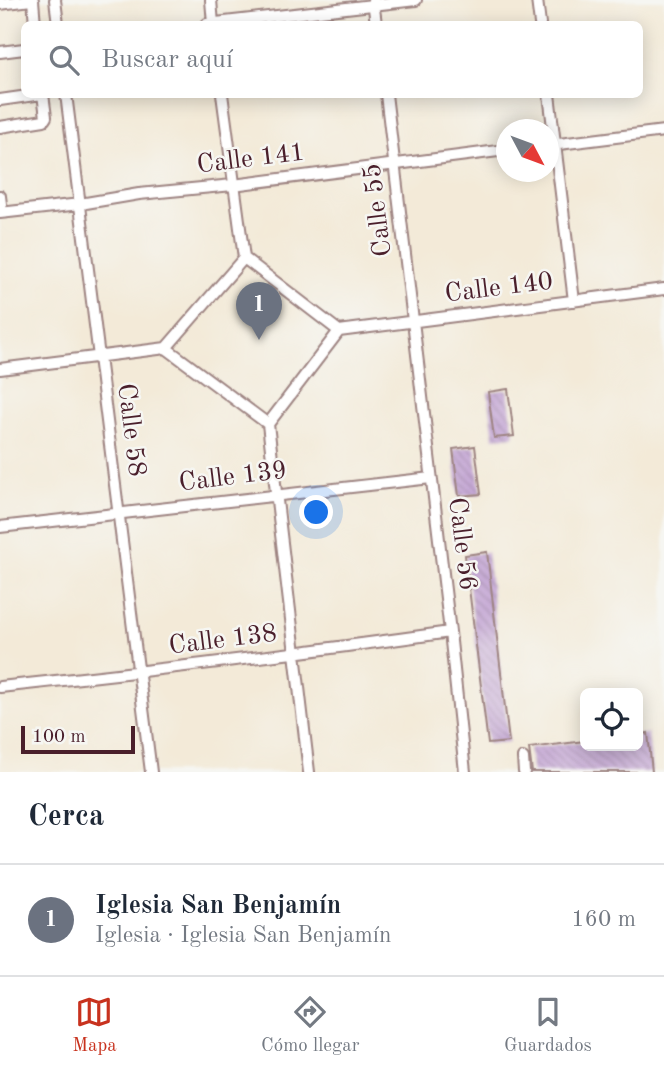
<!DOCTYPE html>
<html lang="es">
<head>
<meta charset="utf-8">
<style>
	:root { --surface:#fff; --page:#f2f2f3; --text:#1f2937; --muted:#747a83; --line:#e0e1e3; --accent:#c8321e }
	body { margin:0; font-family:"Old Standard TT",serif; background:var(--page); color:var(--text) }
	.controls { position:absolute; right:21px; bottom:21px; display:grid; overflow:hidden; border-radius:10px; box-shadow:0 4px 18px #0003 }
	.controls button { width:63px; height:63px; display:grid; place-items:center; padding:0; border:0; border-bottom:2px solid var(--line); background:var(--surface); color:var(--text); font:35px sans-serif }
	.compass { position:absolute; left:496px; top:119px; width:63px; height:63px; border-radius:50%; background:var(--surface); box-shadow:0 4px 18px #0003; rotate:131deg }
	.scale { position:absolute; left:21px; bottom:18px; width:114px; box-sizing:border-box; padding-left:7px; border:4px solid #4a1f2b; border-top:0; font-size:19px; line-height:24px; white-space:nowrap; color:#4a1f2b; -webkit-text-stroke:5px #f6f6f2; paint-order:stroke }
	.you { position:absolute; left:317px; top:513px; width:24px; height:24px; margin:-18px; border:5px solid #fff; border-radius:50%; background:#1a73e8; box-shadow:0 0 0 10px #1a73e833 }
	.badge { display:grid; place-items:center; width:46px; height:46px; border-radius:50%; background:var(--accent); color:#fff; font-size:23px; font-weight:700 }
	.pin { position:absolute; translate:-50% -58px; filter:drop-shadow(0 2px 4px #0008) }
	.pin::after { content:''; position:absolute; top:37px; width:24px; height:21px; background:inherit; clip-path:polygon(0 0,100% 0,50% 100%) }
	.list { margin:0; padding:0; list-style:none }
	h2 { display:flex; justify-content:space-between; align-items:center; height:91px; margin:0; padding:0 28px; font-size:30px }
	h2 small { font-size:23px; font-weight:400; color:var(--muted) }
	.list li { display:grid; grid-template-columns:46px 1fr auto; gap:21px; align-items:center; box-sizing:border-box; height:112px; padding:0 28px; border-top:2px solid var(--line) }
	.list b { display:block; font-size:26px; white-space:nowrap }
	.list p { margin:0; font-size:23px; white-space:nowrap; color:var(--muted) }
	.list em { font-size:23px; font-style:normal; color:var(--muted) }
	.icon { flex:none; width:38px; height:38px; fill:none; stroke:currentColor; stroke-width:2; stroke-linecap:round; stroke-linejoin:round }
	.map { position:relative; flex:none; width:664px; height:772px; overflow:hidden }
	.search { position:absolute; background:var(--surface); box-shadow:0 4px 18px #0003; left:21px; right:21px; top:21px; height:77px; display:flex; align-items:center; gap:18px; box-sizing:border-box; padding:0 24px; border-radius:10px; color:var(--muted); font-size:26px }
	.sheet { height:203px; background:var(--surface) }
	nav { display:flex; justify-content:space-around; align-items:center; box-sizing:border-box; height:98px; border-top:2px solid var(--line); background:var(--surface); font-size:19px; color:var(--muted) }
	nav a { display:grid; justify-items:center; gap:4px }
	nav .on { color:var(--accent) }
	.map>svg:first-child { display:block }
	.building { fill:url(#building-back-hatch) }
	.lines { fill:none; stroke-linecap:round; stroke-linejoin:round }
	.minor-casing { stroke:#9e8482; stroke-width:14 }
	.minor { stroke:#fff; stroke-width:10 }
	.labels { text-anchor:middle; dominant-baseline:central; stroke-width:5; stroke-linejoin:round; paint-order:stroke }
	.street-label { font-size:26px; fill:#4a1f2b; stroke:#f6f6f2 }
</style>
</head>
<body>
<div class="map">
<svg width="664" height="772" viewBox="0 0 664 772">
	<defs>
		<pattern id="building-back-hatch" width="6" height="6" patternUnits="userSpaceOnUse" patternTransform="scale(1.75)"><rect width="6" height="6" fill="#bd9bd0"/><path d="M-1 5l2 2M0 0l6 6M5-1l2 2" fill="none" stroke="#9c7ea9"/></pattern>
	</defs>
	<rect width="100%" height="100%" fill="#f6f6f2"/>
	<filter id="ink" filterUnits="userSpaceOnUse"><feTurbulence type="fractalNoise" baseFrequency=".0143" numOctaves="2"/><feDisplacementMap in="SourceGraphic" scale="14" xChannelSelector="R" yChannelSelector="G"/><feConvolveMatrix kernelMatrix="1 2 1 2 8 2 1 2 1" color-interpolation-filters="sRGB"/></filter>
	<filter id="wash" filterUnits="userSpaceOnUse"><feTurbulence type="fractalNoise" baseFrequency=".00686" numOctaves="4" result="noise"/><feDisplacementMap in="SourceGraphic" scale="28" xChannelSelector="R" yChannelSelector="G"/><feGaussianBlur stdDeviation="1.57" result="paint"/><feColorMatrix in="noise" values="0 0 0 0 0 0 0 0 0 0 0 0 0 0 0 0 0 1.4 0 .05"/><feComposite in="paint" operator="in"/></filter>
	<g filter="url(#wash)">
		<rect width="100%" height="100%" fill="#f3ead8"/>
		<g id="blocks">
			<path class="building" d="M508,389L514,436L494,438L488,392Z
				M475,446L481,494L459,496L453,449Z
				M487,552L509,742L488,744L465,555Z
				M648,733L652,772H532L529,748L585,741V746H638V735Z"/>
		</g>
	</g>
	<g filter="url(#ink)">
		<use href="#blocks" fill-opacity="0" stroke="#9e8482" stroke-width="2"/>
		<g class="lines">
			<g class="minor-casing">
				<path id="minor" d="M33,0L35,24
					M55,0L58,24
					M211,0L213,24
					M373,0L376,24
					M537,0L540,24
					M0,4L31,0
					M207,24L416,0
					M0,52L24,49
					M66,94L151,772
					M222,94L244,258
					M386,94L450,632L465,772
					M549,94L574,301
					M0,100L42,94
					M0,127L44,120L46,117L43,94
					M551,145L664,131
					M0,196L2,212
					M0,213L80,204L139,194L233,185L506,150
					M339,331L664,289
					M166,348L244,258L339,331
					M166,348L268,424
					M0,369L166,348
					M268,424L309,772
					M268,424L339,331
					M0,527L431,478
					M0,687C150,671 300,653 450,632
					M523,758L524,772"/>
			</g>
			<use href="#minor" class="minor"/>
		</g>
	</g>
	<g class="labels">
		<g class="street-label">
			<text transform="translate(251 159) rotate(-7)">Calle 141</text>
			<text transform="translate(378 210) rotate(-97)">Calle 55</text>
			<text transform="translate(499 288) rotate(-7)">Calle 140</text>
			<text transform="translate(131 430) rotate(83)">Calle 58</text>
			<text transform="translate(233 477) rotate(-7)">Calle 139</text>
			<text transform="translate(462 544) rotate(83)">Calle 56</text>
			<text transform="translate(223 640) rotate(-7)">Calle 138</text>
		</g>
	</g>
</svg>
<div class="controls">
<button><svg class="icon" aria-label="locate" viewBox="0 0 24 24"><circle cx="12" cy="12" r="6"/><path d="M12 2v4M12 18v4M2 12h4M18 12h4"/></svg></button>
</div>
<svg class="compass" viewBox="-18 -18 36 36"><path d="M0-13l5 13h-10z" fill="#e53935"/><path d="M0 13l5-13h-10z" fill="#747a83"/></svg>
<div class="scale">100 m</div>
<div class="you"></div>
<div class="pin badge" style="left:259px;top:340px;background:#6b7280">1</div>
<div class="search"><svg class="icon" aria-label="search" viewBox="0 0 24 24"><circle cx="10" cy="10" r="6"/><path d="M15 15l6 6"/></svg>Buscar aquí</div>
</div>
<section class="sheet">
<h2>Cerca<small></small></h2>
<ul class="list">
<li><span class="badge" style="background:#6b7280">1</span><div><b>Iglesia San Benjamín</b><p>Iglesia · Iglesia San Benjamín</p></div><em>160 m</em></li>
</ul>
</section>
<nav>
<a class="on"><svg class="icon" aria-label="map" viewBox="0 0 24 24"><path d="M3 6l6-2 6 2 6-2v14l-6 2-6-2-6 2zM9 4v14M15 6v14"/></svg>Mapa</a>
<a><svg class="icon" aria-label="directions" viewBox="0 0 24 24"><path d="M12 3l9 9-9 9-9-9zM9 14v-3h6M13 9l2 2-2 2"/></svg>Cómo llegar</a>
<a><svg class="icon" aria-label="saved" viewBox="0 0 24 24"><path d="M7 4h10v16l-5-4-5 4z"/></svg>Guardados</a>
</nav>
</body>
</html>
